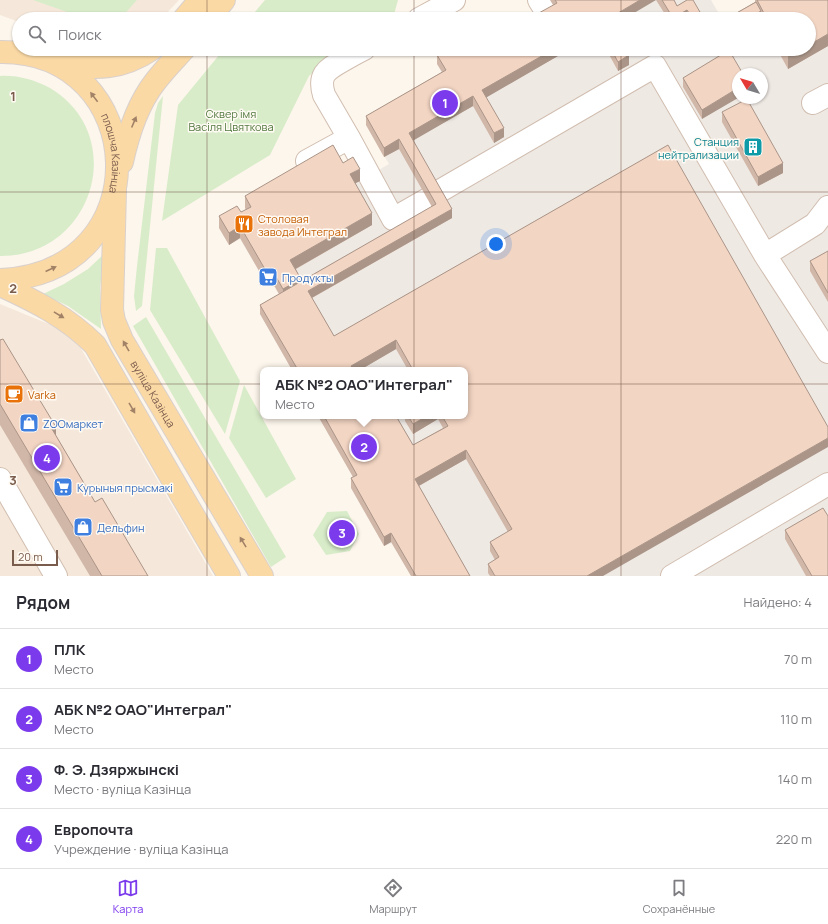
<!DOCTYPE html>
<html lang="ru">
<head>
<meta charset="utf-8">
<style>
	:root { --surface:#fff; --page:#f2f2f3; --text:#2b2b33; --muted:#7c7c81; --line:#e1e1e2; --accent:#7c3aed }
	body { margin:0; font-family:Manrope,sans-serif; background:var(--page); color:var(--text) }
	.compass { position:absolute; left:732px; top:68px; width:36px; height:36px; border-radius:50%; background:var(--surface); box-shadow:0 1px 3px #0004; rotate:308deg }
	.scale { position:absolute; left:12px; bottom:10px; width:46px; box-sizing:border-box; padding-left:4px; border:2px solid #7a5c4d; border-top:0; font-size:11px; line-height:14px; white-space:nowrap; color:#7a5c4d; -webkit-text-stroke:3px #fffaf3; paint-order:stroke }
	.you { position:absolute; left:496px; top:244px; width:14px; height:14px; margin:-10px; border:3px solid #fff; border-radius:50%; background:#1a73e8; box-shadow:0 0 0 6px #1a73e833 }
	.badge { display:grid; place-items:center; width:26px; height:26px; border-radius:50%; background:var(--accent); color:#fff; font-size:13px; font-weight:700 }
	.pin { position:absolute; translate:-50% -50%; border:2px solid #fff; box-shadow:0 1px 4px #0006 }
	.popup { position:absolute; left:260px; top:367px; width:208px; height:52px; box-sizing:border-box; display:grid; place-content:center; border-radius:8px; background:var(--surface); filter:drop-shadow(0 1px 3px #0005); font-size:13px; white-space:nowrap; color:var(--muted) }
	.popup b { font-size:15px; color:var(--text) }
	.popup::after { content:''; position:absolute; left:50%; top:100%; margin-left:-8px; border:8px solid transparent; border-top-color:var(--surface) }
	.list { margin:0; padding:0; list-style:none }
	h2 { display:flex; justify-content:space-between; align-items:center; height:52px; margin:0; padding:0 16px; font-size:17px }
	h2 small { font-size:13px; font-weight:400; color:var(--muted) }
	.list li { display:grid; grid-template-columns:26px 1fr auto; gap:12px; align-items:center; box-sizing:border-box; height:60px; padding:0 16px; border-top:1px solid var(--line) }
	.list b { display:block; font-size:15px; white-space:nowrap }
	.list p { margin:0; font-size:13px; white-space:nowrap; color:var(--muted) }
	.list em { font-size:13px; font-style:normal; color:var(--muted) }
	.icon { flex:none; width:22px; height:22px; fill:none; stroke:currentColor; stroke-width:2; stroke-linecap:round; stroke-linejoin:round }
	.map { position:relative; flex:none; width:828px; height:576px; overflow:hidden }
	.search { position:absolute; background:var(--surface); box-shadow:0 1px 3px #0004; left:12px; right:12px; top:12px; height:44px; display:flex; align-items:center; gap:10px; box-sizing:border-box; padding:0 14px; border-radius:22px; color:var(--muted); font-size:15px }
	.sheet { height:292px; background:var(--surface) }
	nav { display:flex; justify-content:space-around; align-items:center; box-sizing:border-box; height:56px; border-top:1px solid var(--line); background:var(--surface); font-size:11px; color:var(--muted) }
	nav a { display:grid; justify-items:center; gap:2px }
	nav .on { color:var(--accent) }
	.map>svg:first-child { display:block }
	.residential { fill:#f5e8da }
	.industrial { fill:#efe9e4; fill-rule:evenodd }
	.green { fill:#d8ecc9 }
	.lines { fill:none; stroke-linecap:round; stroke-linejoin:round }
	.minor-casing { stroke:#d1beb0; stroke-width:24 }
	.major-casing { stroke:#dad1cd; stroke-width:24 }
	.minor { stroke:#fff; stroke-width:22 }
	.major { stroke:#fbd9a5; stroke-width:22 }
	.wall { fill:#d1b7a8 }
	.shaded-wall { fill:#aa9588 }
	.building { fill:#f3d5c3; stroke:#aa9588 }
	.oneway { fill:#a18267 }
	.grid { fill:none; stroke:#7a5c4d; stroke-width:1; stroke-opacity:0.55 }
	.labels { text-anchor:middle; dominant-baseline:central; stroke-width:3; stroke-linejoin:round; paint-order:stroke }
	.park-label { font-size:11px; fill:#537a41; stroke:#fffaf3 }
	.culture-label { font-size:11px; fill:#0d838f; stroke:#fffaf3; text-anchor:end }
	.street-label { font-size:11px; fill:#7a5c4d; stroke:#fffaf3 }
	.food-label { font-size:11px; fill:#c56008; stroke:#fffaf3; text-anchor:start }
	.shop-label { font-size:11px; fill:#366cbe; stroke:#fffaf3; text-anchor:start }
	.grid-label { font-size:13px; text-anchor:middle; font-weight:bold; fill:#7a5c4d; stroke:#fffaf3; stroke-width:3; stroke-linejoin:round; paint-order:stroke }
</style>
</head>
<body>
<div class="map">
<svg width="828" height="576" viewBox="0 0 828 576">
	<rect width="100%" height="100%" fill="#fdf6ec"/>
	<path class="residential" d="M0,0H179L161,19H19V22L0,15Z
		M0,304L56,327L79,345L213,576H0Z"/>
	<path class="industrial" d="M550,0H711L722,19H545Z
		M828,0V576H411L392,543L384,546L351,488L357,484L318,416H465V370H292L260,314L283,301L271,281L266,283L240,239L229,245L219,228L237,218L353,169L360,181L389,164L366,125L446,80L437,64L464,49H809V19ZM738,74H762V98H738Z"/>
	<path class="green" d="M33,0H137L120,19H87Z
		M265,0H398L393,18L391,19H249Z
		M224,49H341L332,54L309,76L270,155L162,221L178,105Z
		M0,76C17,75 35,80 50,88C130,136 93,257 0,256Z
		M163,96L142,306L136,311L134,296L137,266L155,113L158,103Z
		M156,248H167L240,381L225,434L150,310Z
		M105,253L100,287L101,329L68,306L43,294L64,284L88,269Z
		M146,317L286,557L271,567L133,326Z
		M244,385L296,479L266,498L229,438Z
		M347,511L359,534L350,551L326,555L313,535L327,512Z"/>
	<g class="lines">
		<g class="minor-casing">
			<path id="minor" d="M539,0L546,11
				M419,19L454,0
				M813,103L828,95
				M349,138L393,219L428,199
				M307,161L349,138L324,95C318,75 326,70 342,61C349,57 356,53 364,49
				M438,192L655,66L765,255L815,224L828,207
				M765,255L828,352
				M0,479L56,576
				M672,576L828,484"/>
		</g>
		<g class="major-casing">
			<g id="major">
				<path d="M184,19L200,0"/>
				<path d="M208,19L224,0"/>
				<path id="s1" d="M0,52C150,50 162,273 0,280"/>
				<path d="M59,65C96,68 119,71 152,49"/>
				<path d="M122,162C128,134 137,105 155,82C164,70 174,60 184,49"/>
				<path id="s2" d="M115,190L112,310L114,321L122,340L262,576"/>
				<path d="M0,285C35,301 67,317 95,345L182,496L229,576"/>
			</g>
		</g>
		<use href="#minor" class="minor"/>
		<use href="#major" class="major"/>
	</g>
	<path class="wall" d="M550,0H674L677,6L687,0L704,19H668L656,0L553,5Z
		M755,0H828V46L788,69L777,49H809V19H726L755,2Z
		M447,49H570L486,97L504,137L494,143L473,106L413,140L452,218L312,298L334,336L668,145L603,576H490L488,573V564L495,560L490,551V542L508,532L466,459L419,486L470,576H411L391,542L384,546L351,488V478L353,477L318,416H396L413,445L443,428L438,419L413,434L405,421V416H465V370H408L396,349L360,370H292L260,314V305L279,294L271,280L266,283L240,238L229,245L219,228V216L241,212L246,210L245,208V196L343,163L360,181L355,183L372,225L296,269L301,281L432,207L399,149L384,157L366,125V116L442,72L437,64V55Z
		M606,49H626L629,65L618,71Z
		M729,50L702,119L683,87V78Z
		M722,112L783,173L758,186L722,122Z
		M828,251V302L810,271V261Z
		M0,340L95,502L148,576H90L0,425Z
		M785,530L828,576H806L785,539Z"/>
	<path class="shaded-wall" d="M640,0H656L624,19H608Z
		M687,10V19H673V18Z
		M761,11V19H747Z
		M828,34V46L788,69V56L801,49H809V45Z
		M554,49H570L482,100V90Z
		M707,49H712L707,52Z
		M629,55V65L618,71V62Z
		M738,88V98L702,119V110Z
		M473,96V106L409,143V133Z
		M504,128V137L494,143V133Z
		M399,139V149L384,157V148Z
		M783,163V173L758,186V177Z
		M360,169V181L350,186V174Z
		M452,209V218L308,300V291Z
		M372,213V225L290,272V260Z
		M240,226V238L229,245V233Z
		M271,268V280L266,283V271Z
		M301,279V291L283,302V289Z
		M396,340V349L360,370H351V366Z
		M427,416H438V419L413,434V424Z
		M56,427V449L52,429Z
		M828,438V447L603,576H587Z
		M466,450V459L415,488V479Z
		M391,533V542L384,546V537Z"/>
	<path class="building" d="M555,0H640L608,19H528L557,3Z
		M662,0H674L677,6L687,0H693L704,19H693L687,10L673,18Z
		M757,0H828V34L809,45V19H767Z
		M756,2L761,11L747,19H726Z
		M447,49H554L482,90L504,128L494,133L473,96L409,133L452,209L308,291L334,336L668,145L828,427V438L587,576H495L488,564L499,557L490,542L512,529L466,450L415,479L470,576H416L391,533L384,537L351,478L357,475L324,416H396L413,445L448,426L442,416H465V370H413L396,340L351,366L353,370H298L260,305L436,204L399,139L384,148L366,116L446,70L437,55Z
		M611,49H626L629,55L618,62Z
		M784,49H801L788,56Z
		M729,50L743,74H738V88L702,110L683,78Z
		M747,99L783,163L758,177L722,112Z
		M333,145L343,163L353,157L360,169L350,174L372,213L290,260L301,279L283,289L271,268L266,271L240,226L229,233L219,216L237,206L241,212L251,207L245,196Z
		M828,251V293L810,261Z
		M3,339L56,427L52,429L95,502L102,498L148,576H102L0,404V340Z
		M408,416H427L413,424Z
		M823,508L828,516V576H812L785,530Z"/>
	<defs><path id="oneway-solid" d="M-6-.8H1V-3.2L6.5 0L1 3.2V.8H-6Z"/></defs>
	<g class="oneway">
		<use href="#oneway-solid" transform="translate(94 97) rotate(-127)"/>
		<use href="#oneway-solid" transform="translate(134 122) rotate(-67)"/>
		<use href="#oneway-solid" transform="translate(51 269) rotate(-25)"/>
		<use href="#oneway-solid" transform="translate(59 315) rotate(31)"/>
		<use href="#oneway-solid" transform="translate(126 346) rotate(-120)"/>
		<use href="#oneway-solid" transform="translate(132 408) rotate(60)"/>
		<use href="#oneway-solid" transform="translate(243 542) rotate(-121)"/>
	</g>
	<path class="grid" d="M207,0V19M414,0V19M621,0V19M207,49V576M414,49V576M621,49V576M0,192H828M0,384H828"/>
	<defs>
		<g id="building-square" transform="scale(1)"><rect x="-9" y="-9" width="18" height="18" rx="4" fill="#0f9aa8" stroke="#fffaf3"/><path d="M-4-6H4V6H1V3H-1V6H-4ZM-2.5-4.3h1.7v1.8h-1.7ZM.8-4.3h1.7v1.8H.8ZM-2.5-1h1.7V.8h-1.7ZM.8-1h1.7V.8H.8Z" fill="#fff"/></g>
		<g id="restaurant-square" transform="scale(1)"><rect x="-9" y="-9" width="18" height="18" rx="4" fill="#e8710a" stroke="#fffaf3"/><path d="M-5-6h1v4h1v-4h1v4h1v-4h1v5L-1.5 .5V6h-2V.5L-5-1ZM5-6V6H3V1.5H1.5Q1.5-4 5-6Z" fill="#fff"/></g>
		<g id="supermarket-square" transform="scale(1)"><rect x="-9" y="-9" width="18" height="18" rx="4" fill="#3f7fe0" stroke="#fffaf3"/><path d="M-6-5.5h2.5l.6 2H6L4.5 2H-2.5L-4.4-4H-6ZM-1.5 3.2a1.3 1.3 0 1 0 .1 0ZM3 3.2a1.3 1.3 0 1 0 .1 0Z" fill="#fff"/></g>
		<g id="cafe-square" transform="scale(1)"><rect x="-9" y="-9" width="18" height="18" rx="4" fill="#e8710a" stroke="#fffaf3"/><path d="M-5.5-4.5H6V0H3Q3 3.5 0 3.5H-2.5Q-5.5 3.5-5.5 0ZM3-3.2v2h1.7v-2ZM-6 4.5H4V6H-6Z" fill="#fff"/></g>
		<g id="shop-square" transform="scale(1)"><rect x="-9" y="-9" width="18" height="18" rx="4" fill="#3f7fe0" stroke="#fffaf3"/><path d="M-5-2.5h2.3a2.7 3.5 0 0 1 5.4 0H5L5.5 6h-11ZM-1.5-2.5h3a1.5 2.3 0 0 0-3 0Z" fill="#fff"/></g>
	</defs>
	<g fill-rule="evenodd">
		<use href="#building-square" x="753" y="147"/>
		<use href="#restaurant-square" x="244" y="224"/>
		<use href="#supermarket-square" x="268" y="277"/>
		<use href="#cafe-square" x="14" y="394"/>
		<use href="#shop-square" x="29" y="423"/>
		<use href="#supermarket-square" x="63" y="487"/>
		<use href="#shop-square" x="83" y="527"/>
	</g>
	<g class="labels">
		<g class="park-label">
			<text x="231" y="113">Сквер імя<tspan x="231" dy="13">Васіля Цвяткова</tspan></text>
		</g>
		<g class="culture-label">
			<text x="739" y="141">Станция<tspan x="739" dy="13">нейтрализации</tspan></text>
		</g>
		<g class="street-label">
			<text stroke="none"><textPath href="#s1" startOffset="170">плошча Казінца</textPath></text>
			<text stroke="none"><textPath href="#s2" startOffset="214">вуліца Казінца</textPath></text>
		</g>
		<g class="food-label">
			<text x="258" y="218">Столовая<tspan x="258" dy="13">завода Интеграл</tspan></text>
			<text x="28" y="394">Varka</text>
		</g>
		<g class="shop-label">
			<text x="282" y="277">Продукты</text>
			<text x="43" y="423">ZOOмаркет</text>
			<text x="77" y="487">Курыныя прысмакі</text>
			<text x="97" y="527">Дельфин</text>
		</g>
	</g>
	<g class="grid-label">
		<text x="13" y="101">1</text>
		<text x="13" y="293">2</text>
		<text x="13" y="485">3</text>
	</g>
</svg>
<svg class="compass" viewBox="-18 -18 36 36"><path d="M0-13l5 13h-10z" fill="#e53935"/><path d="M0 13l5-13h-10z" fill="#7c7c81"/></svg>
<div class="scale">20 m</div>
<div class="you"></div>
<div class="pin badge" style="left:445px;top:103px">1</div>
<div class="pin badge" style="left:364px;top:447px">2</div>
<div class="popup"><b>АБК №2 ОАО&quot;Интеграл&quot;</b>Место</div>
<div class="pin badge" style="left:342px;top:533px">3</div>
<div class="pin badge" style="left:47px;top:458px">4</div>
<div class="search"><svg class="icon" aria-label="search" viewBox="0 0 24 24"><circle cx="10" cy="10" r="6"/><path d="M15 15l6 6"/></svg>Поиск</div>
</div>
<section class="sheet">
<h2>Рядом<small>Найдено: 4</small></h2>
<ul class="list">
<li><span class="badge">1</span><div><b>ПЛК</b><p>Место</p></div><em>70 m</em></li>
<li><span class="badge">2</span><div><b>АБК №2 ОАО&quot;Интеграл&quot;</b><p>Место</p></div><em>110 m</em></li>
<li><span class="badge">3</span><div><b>Ф. Э. Дзяржынскі</b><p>Место · вуліца Казінца</p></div><em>140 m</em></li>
<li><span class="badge">4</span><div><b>Европочта</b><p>Учреждение · вуліца Казінца</p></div><em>220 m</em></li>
</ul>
</section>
<nav>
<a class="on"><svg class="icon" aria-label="map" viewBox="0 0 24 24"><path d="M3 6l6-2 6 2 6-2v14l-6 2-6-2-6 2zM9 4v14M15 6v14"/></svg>Карта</a>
<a><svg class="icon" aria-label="directions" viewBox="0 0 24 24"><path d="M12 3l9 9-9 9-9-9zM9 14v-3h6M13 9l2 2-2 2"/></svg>Маршрут</a>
<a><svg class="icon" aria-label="saved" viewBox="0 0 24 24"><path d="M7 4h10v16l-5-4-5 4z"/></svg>Сохранённые</a>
</nav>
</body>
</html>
